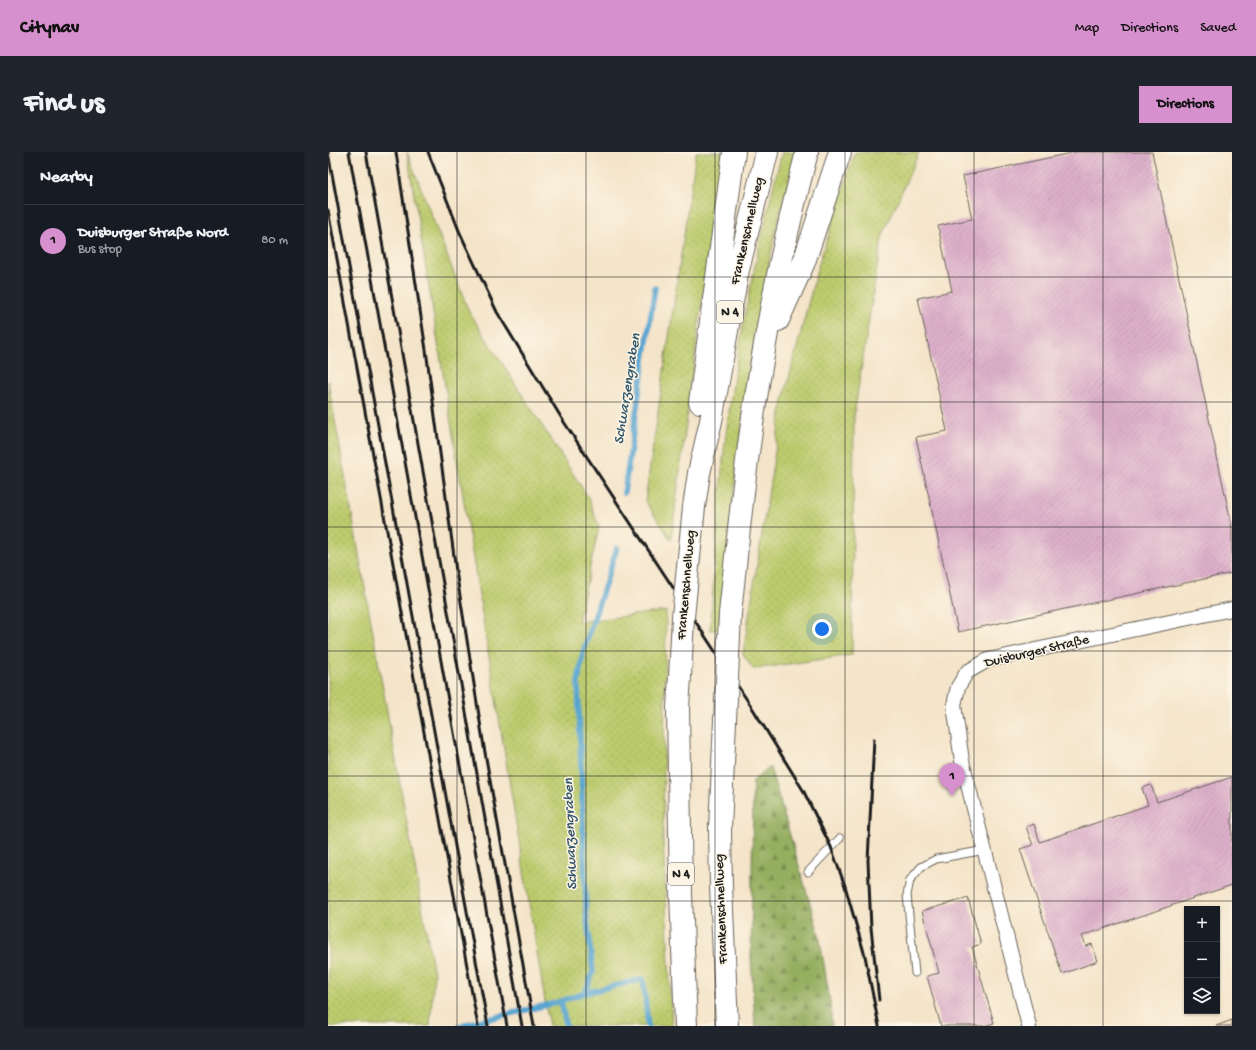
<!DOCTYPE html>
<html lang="en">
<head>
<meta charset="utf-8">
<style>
	:root { --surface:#171b24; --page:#20242c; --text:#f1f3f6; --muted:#9ea1a6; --line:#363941; --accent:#d690ce }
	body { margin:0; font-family:"Gochi Hand",sans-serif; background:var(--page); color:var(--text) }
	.controls { position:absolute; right:12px; bottom:12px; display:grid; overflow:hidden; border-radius:0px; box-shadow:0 1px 3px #0004 }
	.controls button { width:36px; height:36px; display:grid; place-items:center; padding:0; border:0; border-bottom:1px solid var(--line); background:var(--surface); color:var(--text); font:20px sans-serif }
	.you { position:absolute; left:494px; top:477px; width:14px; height:14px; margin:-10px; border:3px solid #fff; border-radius:50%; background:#1a73e8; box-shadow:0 0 0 6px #1a73e833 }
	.badge { display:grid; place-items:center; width:26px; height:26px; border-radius:50%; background:var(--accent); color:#111; font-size:13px; font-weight:700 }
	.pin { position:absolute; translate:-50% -33px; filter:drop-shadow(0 1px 2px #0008) }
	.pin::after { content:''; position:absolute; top:21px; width:14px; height:12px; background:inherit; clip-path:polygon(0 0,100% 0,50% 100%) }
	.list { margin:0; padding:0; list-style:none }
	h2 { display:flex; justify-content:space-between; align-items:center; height:52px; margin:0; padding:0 16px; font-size:17px }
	h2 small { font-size:13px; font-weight:400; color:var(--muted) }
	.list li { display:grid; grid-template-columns:26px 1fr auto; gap:12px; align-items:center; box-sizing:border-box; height:72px; padding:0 16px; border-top:1px solid var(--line) }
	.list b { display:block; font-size:15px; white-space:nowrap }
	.list p { margin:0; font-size:13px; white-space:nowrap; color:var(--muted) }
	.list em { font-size:13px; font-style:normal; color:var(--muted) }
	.icon { flex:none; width:22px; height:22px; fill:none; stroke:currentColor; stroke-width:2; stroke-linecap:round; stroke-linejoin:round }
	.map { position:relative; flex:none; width:904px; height:874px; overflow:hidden; border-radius:0px }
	header { display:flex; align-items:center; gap:24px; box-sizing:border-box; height:56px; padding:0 20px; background:var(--accent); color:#111 }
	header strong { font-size:19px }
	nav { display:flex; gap:22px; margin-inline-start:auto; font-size:14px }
	.intro { display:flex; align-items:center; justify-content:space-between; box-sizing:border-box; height:96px; padding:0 24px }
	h1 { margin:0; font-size:28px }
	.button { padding:10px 18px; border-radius:0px; background:var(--accent); color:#111; font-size:14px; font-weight:700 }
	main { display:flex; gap:24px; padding:0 24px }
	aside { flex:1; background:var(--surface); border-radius:0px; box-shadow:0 1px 3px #0004 }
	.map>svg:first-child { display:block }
	.grass { fill:url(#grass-dots); stroke:#6c7444 }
	.forest { fill:url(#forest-firs); stroke:#58663e }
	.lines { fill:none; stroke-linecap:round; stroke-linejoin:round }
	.stream { stroke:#57a4d0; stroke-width:5.5 }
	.building { fill:url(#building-hatch) }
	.service-casing { stroke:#686259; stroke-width:9 }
	.minor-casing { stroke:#686259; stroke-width:16 }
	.trunk-casing { stroke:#686259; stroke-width:24 }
	.service { stroke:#fff; stroke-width:7 }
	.minor { stroke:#fff; stroke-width:14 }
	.trunk { stroke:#fff; stroke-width:22 }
	.rail { stroke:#1c1c1c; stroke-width:3 }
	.trunk-bridge-casing { stroke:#686259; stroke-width:24; stroke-linecap:butt }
	.trunk-bridge { stroke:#fff; stroke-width:22 }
	.grid { fill:none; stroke:#1c1c1c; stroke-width:1; stroke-opacity:0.55 }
	.labels { text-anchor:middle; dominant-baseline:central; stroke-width:3; stroke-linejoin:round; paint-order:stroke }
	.shield { fill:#fcf5e5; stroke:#5f5d58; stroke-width:1 }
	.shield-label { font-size:13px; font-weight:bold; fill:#1c1c1c }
	.street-label { font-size:14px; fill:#1c1c1c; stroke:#fcf5e5 }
	.water-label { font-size:15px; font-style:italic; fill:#37596d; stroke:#fcf5e5 }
</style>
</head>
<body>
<header>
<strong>Citynav</strong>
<nav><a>Map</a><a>Directions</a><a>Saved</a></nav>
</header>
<div class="intro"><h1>Find us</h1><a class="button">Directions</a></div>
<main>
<aside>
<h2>Nearby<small></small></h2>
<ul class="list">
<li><span class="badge">1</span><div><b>Duisburger Straße Nord</b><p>Bus stop</p></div><em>80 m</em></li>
</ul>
</aside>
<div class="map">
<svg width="904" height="874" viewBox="0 0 904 874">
	<defs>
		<pattern id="grass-dots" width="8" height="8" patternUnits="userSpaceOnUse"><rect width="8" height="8" fill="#bccb6d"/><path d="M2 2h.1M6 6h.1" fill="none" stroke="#a1ae5e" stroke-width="1.8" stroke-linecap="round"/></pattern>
		<pattern id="forest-firs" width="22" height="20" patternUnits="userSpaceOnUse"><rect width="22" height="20" fill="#95af60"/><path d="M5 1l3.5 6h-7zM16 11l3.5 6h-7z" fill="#798e4e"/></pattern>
		<pattern id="building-hatch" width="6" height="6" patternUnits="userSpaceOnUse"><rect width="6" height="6" fill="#ddafca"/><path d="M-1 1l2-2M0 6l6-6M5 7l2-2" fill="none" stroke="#bd96ad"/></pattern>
	</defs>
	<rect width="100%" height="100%" fill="#fcf5e5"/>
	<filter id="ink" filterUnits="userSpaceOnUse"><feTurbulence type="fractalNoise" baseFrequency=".025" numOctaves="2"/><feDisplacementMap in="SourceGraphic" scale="8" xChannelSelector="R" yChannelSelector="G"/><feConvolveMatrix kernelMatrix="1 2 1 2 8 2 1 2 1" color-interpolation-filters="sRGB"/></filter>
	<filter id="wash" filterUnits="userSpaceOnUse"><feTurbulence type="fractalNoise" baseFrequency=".012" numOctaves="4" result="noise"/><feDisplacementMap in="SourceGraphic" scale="16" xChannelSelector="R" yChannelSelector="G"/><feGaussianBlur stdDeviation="0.9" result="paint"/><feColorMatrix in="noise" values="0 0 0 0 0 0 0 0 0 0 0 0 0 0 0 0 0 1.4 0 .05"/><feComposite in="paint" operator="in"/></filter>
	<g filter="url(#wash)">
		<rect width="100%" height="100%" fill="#f4e4c9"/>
		<path class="grass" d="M79,0L141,160L260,345L271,375L250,470L338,459L335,688L344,874H221Z
			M368,0H396L378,118L343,388L317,349Z
			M454,0H468L447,81L419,230L390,478H382C387,418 389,359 396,300C407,199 429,98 454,0Z
			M527,0H591L554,85L526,263L524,503L425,517L415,502L455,249L489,118Z
			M0,229L106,822L102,874H0Z"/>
		<path class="forest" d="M442,615L491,782L502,849L504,874H427L423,806L425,629Z"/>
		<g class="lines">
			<path class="stream" d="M296,341L327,136
				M257,841L315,827L320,874
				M233,849L238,874
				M131,874L223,852L257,841L265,819L258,759L250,530L255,500L289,396"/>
		</g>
		<g id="blocks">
			<path class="building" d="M748,0H824L904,375V421L630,480L588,285L619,279L590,146L624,139L610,74L644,67L635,24Z
				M904,625V733L754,784L758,794L764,792L770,809L734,822L692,697L705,693L698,675L706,672L712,690L820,653L814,636L823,633L829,650Z
				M640,746L653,792L644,795L666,871L656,874H613L599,824L611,821L594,759Z
				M904,868V874H888Z"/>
		</g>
	</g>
	<g filter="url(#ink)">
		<use href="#blocks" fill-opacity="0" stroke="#686259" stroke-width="1"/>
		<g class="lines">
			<g class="service-casing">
				<path id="service" d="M480,720L512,686
					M587,821L579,743L582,728L593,715L608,707L657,698"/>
			</g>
			<g class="minor-casing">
				<path id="minor" d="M701,874L634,609L626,553L630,535L639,520L660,508L904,457"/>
			</g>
			<g class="trunk-casing">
				<path id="trunk" d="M450,168L476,110L512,0
					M372,250L406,0
					M366,355L371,321L383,269L409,122L439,0
					M402,462C411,374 420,285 436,198C447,131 462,65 479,0
					M352,525L350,555L353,742L358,874
					M392,676L393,734L399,874"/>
			</g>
			<use href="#service" class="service"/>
			<use href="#minor" class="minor"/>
			<use href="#trunk" class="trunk"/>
			<path class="rail" d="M0,0L160,874
				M21,0L179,874
				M38,0L194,874
				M68,0L98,198L128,419L156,595L206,874
				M100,0L132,81L169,160L236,270L425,557L475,638L503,695L517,734L537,804L551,874
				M0,58L150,874
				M546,587L540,709L543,776L551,848"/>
			<g class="trunk-bridge-casing">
				<path id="trunk-bridge" d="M352,525L355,465L366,355
					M392,676L402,462"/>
			</g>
			<use href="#trunk-bridge" class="trunk-bridge"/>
		</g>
	</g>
	<path class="grid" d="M129,0V874M258,0V874M387,0V874M517,0V874M646,0V874M775,0V874M0,125H904M0,250H904M0,375H904M0,499H904M0,624H904M0,749H904"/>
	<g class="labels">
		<g class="shield">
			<rect x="389" y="149" width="26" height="22" rx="3"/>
			<rect x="340" y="711" width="26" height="22" rx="3"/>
		</g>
		<g class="shield-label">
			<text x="402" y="160">N 4</text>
			<text x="353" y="722">N 4</text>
		</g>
		<g class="street-label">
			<text transform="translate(420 79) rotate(-77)">Frankenschnellweg</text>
			<text transform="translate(359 433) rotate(-85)">Frankenschnellweg</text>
			<text transform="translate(709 500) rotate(-13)">Duisburger Straße</text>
			<text transform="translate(394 757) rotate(-92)">Frankenschnellweg</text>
		</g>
		<g class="water-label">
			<text transform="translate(300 237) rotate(-81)">Schwarzengraben</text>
			<text transform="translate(243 682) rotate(-92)">Schwarzengraben</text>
		</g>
	</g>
</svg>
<div class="controls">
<button>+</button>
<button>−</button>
<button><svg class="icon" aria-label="layers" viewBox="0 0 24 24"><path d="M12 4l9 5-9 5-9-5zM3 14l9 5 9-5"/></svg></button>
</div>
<div class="you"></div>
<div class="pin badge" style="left:624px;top:644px">1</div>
</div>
</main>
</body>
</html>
